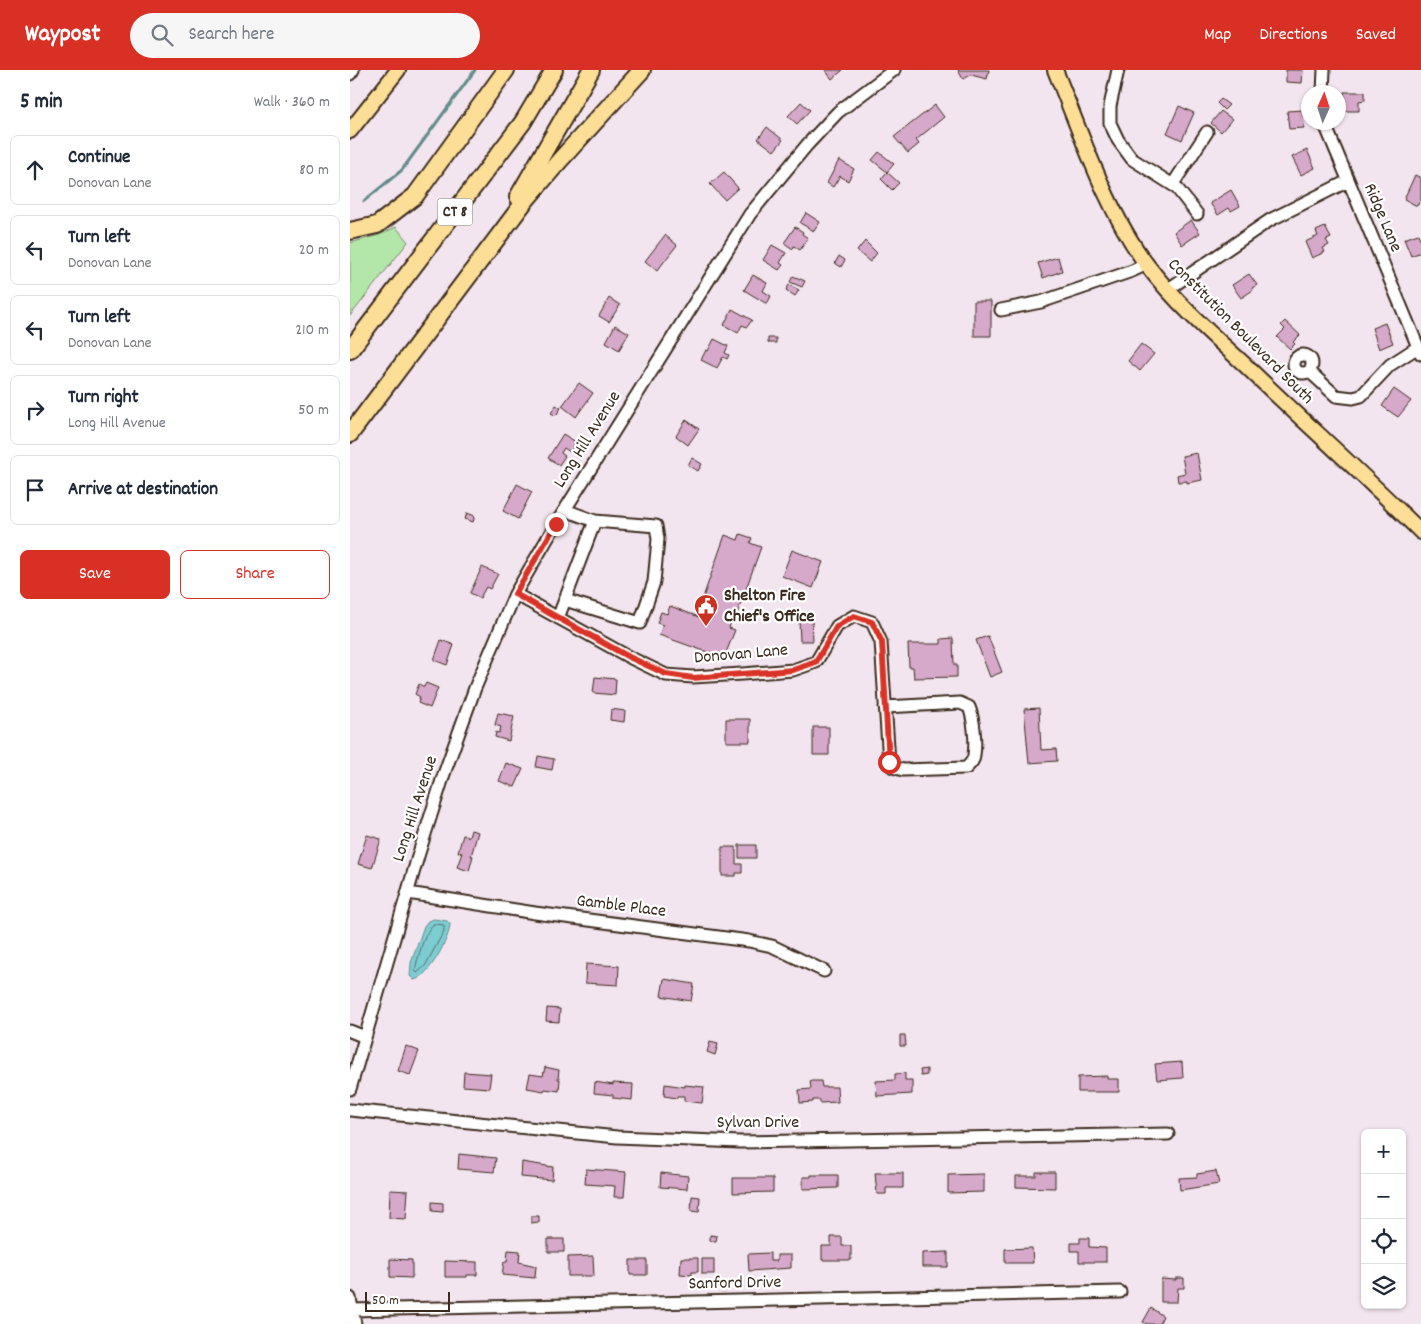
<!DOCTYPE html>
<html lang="en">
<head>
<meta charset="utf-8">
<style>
	:root { --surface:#fff; --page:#f6f6f7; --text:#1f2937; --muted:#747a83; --line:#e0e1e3; --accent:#d93025 }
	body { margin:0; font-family:Dekko,sans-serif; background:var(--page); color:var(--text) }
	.controls { position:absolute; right:15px; bottom:15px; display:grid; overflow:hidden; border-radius:8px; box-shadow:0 1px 4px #0004 }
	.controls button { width:45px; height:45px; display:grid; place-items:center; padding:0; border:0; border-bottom:1px solid var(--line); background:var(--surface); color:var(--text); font:25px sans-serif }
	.compass { position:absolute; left:951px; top:15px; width:45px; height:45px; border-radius:50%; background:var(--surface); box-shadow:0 1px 4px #0004; rotate:3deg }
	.scale { position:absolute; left:15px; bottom:12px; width:85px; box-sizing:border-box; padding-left:5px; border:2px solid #3b2a1e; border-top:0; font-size:14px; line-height:18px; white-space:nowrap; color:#3b2a1e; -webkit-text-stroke:4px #fff; paint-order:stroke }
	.stop { position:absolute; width:15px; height:15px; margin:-11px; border:4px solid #d93025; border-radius:50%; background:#fff }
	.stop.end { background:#d93025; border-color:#fff; box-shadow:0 1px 5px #0008 }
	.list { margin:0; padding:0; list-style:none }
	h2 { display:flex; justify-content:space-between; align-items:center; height:65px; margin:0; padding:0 20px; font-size:21px }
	h2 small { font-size:16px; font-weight:400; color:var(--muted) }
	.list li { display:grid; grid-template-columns:32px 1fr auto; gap:15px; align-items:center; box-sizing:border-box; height:70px; margin:0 10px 10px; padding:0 10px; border:1px solid var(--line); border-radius:8px }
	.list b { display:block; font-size:19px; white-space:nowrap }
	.list p { margin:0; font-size:16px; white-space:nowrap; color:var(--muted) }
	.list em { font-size:16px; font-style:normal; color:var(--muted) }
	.actions { display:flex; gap:10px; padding:15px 20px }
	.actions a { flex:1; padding:11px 0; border:1px solid var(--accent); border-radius:8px; text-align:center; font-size:18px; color:var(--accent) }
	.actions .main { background:var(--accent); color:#fff }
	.icon { flex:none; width:28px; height:28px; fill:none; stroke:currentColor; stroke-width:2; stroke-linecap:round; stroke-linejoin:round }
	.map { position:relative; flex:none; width:1071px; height:1254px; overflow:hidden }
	header { display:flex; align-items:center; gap:30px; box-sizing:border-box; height:70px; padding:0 25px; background:var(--accent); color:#fff }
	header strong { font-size:24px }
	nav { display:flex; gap:28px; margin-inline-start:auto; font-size:18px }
	.search { width:350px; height:45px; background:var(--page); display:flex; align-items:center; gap:12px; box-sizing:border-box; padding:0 18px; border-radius:28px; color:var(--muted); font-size:19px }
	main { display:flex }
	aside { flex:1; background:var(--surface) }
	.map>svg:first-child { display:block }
	.green { fill:#b3e7a9; stroke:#778864 }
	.water { fill:#7ccdd2; stroke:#628c8a }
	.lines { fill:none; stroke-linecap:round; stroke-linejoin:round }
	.shore { stroke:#556b66; stroke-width:1 }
	.stream { stroke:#628c8a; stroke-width:3 }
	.building { fill:#d6a8c9; stroke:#3b2a1e }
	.minor-casing { stroke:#3b2a1e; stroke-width:15 }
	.major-casing { stroke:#3b2a1e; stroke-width:18 }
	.highway-casing { stroke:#3b2a1e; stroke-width:20 }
	.minor { stroke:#fff; stroke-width:11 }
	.major { stroke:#fcde96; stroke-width:14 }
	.highway { stroke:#fcde96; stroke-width:16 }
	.route { stroke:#d93025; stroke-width:6 }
	.labels { text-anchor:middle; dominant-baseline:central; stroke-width:4.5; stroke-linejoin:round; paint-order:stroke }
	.shield { fill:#fff; stroke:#766a62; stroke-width:1 }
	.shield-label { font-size:16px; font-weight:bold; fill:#3b2a1e }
	.street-label { font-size:18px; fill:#3b2a1e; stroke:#fff }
	.poi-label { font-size:18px; font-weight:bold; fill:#3b2a1e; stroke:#fff; text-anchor:start }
</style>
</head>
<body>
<header>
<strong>Waypost</strong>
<div class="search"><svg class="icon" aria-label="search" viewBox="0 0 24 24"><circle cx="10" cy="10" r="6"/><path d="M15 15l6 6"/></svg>Search here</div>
<nav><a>Map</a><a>Directions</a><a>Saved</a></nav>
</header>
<main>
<aside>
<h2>5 min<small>Walk · 360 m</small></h2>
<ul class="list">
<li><svg class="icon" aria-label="ahead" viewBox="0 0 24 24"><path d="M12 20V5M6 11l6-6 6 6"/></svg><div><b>Continue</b><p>Donovan Lane</p></div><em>80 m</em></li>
<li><svg class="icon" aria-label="left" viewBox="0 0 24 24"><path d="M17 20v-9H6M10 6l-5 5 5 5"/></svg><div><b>Turn left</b><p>Donovan Lane</p></div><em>20 m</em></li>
<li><svg class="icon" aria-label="left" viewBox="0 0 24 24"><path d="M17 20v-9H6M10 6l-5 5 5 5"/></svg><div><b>Turn left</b><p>Donovan Lane</p></div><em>210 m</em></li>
<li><svg class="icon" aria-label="right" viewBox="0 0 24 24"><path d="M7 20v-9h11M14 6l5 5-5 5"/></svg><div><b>Turn right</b><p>Long Hill Avenue</p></div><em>50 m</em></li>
<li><svg class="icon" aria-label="arrive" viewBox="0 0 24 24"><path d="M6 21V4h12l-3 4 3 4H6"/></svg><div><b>Arrive at destination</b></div></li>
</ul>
<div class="actions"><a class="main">Save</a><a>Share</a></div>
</aside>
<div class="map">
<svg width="1071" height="1254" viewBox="0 0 1071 1254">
	<rect width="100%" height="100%" fill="#f3e5ef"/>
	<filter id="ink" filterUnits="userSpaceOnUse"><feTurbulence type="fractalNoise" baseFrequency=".02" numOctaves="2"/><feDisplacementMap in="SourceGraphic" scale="10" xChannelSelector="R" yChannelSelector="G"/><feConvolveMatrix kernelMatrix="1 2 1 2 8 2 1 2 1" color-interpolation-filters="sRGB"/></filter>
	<g filter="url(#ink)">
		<path class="green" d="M46,157L58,172L0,246V173L29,165Z"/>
		<path class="water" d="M84,849L97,851L100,854C100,868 78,908 64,910L60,906L61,893L74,856L78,851Z"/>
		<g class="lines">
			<path class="shore" d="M84,854L94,855V861L75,896L67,903L65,901C67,890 75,859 84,854Z"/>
			<path class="stream" d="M14,131L52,100L125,0"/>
		</g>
		<path class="building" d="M475,0H493L482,9Z
			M608,0H639L637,9L621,5L613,9Z
			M936,0H953L952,13L936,12Z
			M994,22H1015V30L1009,31V41H994Z
			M871,29L879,35L874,40L867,33Z
			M451,32L460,40L447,54L438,46Z
			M585,35L594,47L566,70L569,74L558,83L544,67Z
			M829,36L844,43L832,70L817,63Z
			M953,40L954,58L939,59L937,41Z
			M871,41L882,49L871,62L861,53Z
			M417,57L433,70L424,81L408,69Z
			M957,80L965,98L951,105L942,87Z
			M529,82L544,94L537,102L522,90Z
			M489,90L504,99L498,111L490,106L483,117L477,113Z
			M374,102L388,118L375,130L360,114Z
			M537,102L549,113L542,120L531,109Z
			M1065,105L1071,108V129L1067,136L1054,129Z
			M881,120L890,136L881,141L879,138L868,145L860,133Z
			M456,143L470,152L464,161L450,153Z
			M841,150L850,163L832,175L824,162Z
			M445,157L453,162L452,164L458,168L450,180L444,176L443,179L434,173Z
			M975,157L981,168L976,170L979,175L973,178L975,182L962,188L955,172L968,166L966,161Z
			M1068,164L1071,171V182L1061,186L1054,169Z
			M315,165L327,175L307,201L295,191Z
			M515,171L527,183L520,192L507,181Z
			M422,175L436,183L430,193L433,195L429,200L413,190Z
			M489,186L495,190L491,197L485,193Z
			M708,187L712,201L693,208L688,193Z
			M899,204L907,215L902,218L903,220L891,228L882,215Z
			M403,205L417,213L413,221L421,226L417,234L394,220Z
			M443,206L455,211L452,217L440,212Z
			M439,215L449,220L445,226L436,220Z
			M259,228L270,235L259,252L249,246Z
			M624,231H641V266H624Z
			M382,239L402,250L397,257L392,255L388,263L374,255Z
			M935,251L950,265L943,272L945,274L940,279L927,267L935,259L931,255Z
			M1035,253L1043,273L1029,279L1022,258Z
			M265,255L279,263L269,280L256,272Z
			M418,268H426V273H418Z
			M364,269L378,276L375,283L379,285L377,289L373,287L367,298L351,290L356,280L358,281Z
			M791,274L804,284L790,301L778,291Z
			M229,313L243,323L226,347L212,336Z
			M1044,319L1061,331L1048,347L1032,336Z
			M206,335L211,338L207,344L205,345L201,343Z
			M336,350L349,359L338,375L326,366Z
			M213,364L226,372L220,382L214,378L211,383L215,386L209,395L198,388Z
			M847,383L852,410L837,413V411L828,412L827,405L835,403L832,386Z
			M342,388L352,394L348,401L338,395Z
			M167,414L182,422L168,449L153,441Z
			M117,443L125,446L123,452L115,449Z
			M390,464L402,468L400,473L411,477L387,544L384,543L379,558L385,560L374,588L309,565L313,555L307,553L311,542L317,544L320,536L349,547L354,534L351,533L375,465L388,470Z
			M442,480L473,492L463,518L432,506Z
			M132,497L148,504L140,519L136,517L130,528L120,523Z
			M462,548L463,571H450L449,549Z
			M638,566L652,602L640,607L626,570Z
			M603,568L604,595H607V607L564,608L563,597H559L558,574H591V569Z
			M91,570L104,575L97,595L84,590Z
			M245,607L266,609L265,625L243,623Z
			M76,613L88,618L80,638L68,633L70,627L65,624L69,614L74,617Z
			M689,638L691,680L706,679L707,691L679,693L674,639Z
			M261,639L275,641L274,652L260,650Z
			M148,643L164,646L159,671L145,667L146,662L149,663L151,657L145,655Z
			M376,649H400V672H376Z
			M463,657H479V685H463Z
			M188,686L204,689L202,700L186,697Z
			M156,693L173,699L165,717L149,711Z
			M121,760L128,762L121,786H123L119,801L107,797L112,783L108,782L113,765L119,767Z
			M17,765L31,769L22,798L8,794Z
			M389,775H406V788H389Z
			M372,777H386V794H392V803H386V806H372Z
			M236,894L269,896L268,915L235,913Z
			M314,909L344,914L341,931L311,926Z
			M197,938L210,939L209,952L196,951Z
			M550,965H555L556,976H550Z
			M360,972L368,974L365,985L357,982Z
			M56,976L69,981L60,1005L48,1001Z
			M832,992L833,1008L807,1010L805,994Z
			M195,997L209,1000L208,1009H210L209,1021L195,1019L194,1021L177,1018L180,1004L193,1006Z
			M577,999V1005L571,1006L570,1000Z
			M114,1002L141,1004L139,1018L113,1016Z
			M555,1003V1010H562V1024L527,1026L526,1011L545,1010V1004Z
			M757,1006V1009H769V1022H728V1007Z
			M460,1011H471L472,1017H487L488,1032L470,1033V1030H463V1032L450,1033L449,1020L461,1019Z
			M245,1012L263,1015V1013L283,1014L282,1030L263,1028V1025L244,1023Z
			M315,1014L335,1017V1015L354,1017L352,1033L334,1031V1026H327V1028L314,1026Z
			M109,1084L146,1088L144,1102L108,1099Z
			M172,1092L203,1097L202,1110L171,1107Z
			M236,1099L276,1102L274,1127H264L265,1116L235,1114Z
			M866,1101L869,1114L830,1120L829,1108L847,1107V1104Z
			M686,1102H705V1118L666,1117V1106H686Z
			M311,1103L338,1106L337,1119L310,1117Z
			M525,1103H553V1118H536V1124H527Z
			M634,1104V1122L598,1123V1105Z
			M461,1105H488V1118L453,1119V1107H461Z
			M383,1108H423V1122L383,1123Z
			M40,1120L58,1121L56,1149L39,1148Z
			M342,1126L350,1127L349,1142L341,1141Z
			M82,1132L93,1133V1142L82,1141Z
			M181,1146H189V1152L181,1153Z
			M360,1165L367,1166L366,1171H360Z
			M481,1167H492V1176H501V1190H472V1176H481Z
			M730,1168H739V1177L756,1178V1192H729V1181H721V1173H730Z
			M198,1169H214V1182H198Z
			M682,1178L683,1193H655V1179Z
			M158,1180L170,1181L169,1192L186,1196L185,1208L152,1205L154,1192H157Z
			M598,1182V1197H572V1183Z
			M420,1183V1191H427V1185H441V1198L399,1201L398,1184Z
			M243,1186L244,1206H218V1187Z
			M331,1188H348V1202H342V1205L330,1204Z
			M40,1189L62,1190V1208L40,1207Z
			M352,1189H364V1204H352Z
			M280,1190H297V1205H280Z
			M95,1191L127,1192V1205H117V1207H95Z
			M826,1208H834V1218H828L827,1232H811V1209L826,1210Z
			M801,1238L813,1246L809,1254H797L793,1252Z"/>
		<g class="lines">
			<g class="minor-casing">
				<path id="minor" d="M768,0L760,36V53L768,70L782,89L826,117L847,144
					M0,4L3,0
					M973,22L974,0
					M974,52L1071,284
					M823,114L857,62
					M817,220L920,150L998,111
					M651,240L691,232L782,201L797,194
					M944 294a9 9 0 1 1 18 0a9 9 0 1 1-18 0Z
					M959,301L986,326L1003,328L1011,326L1040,295L1068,277
					M165,524L279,587L316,605L343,607L392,604L443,600L466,592L487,556L504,546L522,552L531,572L539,692L543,697L553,700L616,698C620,694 624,691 624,685C626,672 624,649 619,637L610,633L535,637
					M215,530L290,553L304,512L308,469L306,456L245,451
					M208,548L245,451L215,440
					M58,823L185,843L399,871L422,876L474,901
					M0,961L15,967
					M0,1019L69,783L94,704L125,618L165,524L206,454L400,144L457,75L488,42L544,0
					M0,1040L267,1067L390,1072L818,1064
					M0,1228L5,1254
					M1,1240L770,1222"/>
			</g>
			<g class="major-casing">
				<path id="major" d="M705,0C731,63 756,140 797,195C825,232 861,264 895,295C953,351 1014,405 1071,462
					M0,61L48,0"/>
			</g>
			<g class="highway-casing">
				<path id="highway" d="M168,127L241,0
					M0,161L27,155L65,126L156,0
					M0,280L173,52L204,0
					M0,364L175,131L210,90L292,0"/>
			</g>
			<use href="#minor" class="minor"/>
			<use href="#major" class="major"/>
			<use href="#highway" class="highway"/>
		</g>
	</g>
	<g class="lines" filter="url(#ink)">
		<path class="route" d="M206,454L165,524L279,587L316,604L343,608L392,604L443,600L466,592L487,556L504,546L522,552L532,572L539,692"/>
	</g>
	<defs>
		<g id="civic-pin" transform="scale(1.25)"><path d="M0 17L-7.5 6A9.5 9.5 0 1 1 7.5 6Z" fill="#c8321e" stroke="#fff"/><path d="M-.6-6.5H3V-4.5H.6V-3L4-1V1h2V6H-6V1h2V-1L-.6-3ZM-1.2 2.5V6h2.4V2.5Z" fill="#fff"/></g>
	</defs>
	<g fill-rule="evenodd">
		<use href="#civic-pin" x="356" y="536"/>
	</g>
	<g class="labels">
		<rect class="shield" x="87.5" y="128.5" width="35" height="27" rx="4"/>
		<g class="shield-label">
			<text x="105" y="142">CT 8</text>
		</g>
		<g class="street-label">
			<text transform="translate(1032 148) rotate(67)">Ridge Lane</text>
			<text transform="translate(890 262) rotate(45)">Constitution Boulevard South</text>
			<text transform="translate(238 370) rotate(-58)">Long Hill Avenue</text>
			<text transform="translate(391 585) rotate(-5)">Donovan Lane</text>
			<text transform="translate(66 739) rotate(-72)">Long Hill Avenue</text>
			<text transform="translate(271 837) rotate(7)">Gamble Place</text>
			<text x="408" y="1053">Sylvan Drive</text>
			<text transform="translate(385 1214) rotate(-1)">Sanford Drive</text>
		</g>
		<g class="poi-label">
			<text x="374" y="526">Shelton Fire<tspan x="374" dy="21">Chief's Office</tspan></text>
		</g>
	</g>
</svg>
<div class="controls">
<button>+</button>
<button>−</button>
<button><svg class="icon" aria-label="locate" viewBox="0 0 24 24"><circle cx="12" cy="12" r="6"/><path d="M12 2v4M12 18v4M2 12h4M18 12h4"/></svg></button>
<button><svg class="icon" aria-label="layers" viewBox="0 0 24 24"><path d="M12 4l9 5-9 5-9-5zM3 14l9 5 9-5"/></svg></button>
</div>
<svg class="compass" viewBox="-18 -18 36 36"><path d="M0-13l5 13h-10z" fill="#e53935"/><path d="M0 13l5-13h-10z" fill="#747a83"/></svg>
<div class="scale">50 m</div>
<div class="stop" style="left:539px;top:692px"></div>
<div class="stop end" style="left:206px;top:454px"></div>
</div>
</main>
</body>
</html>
